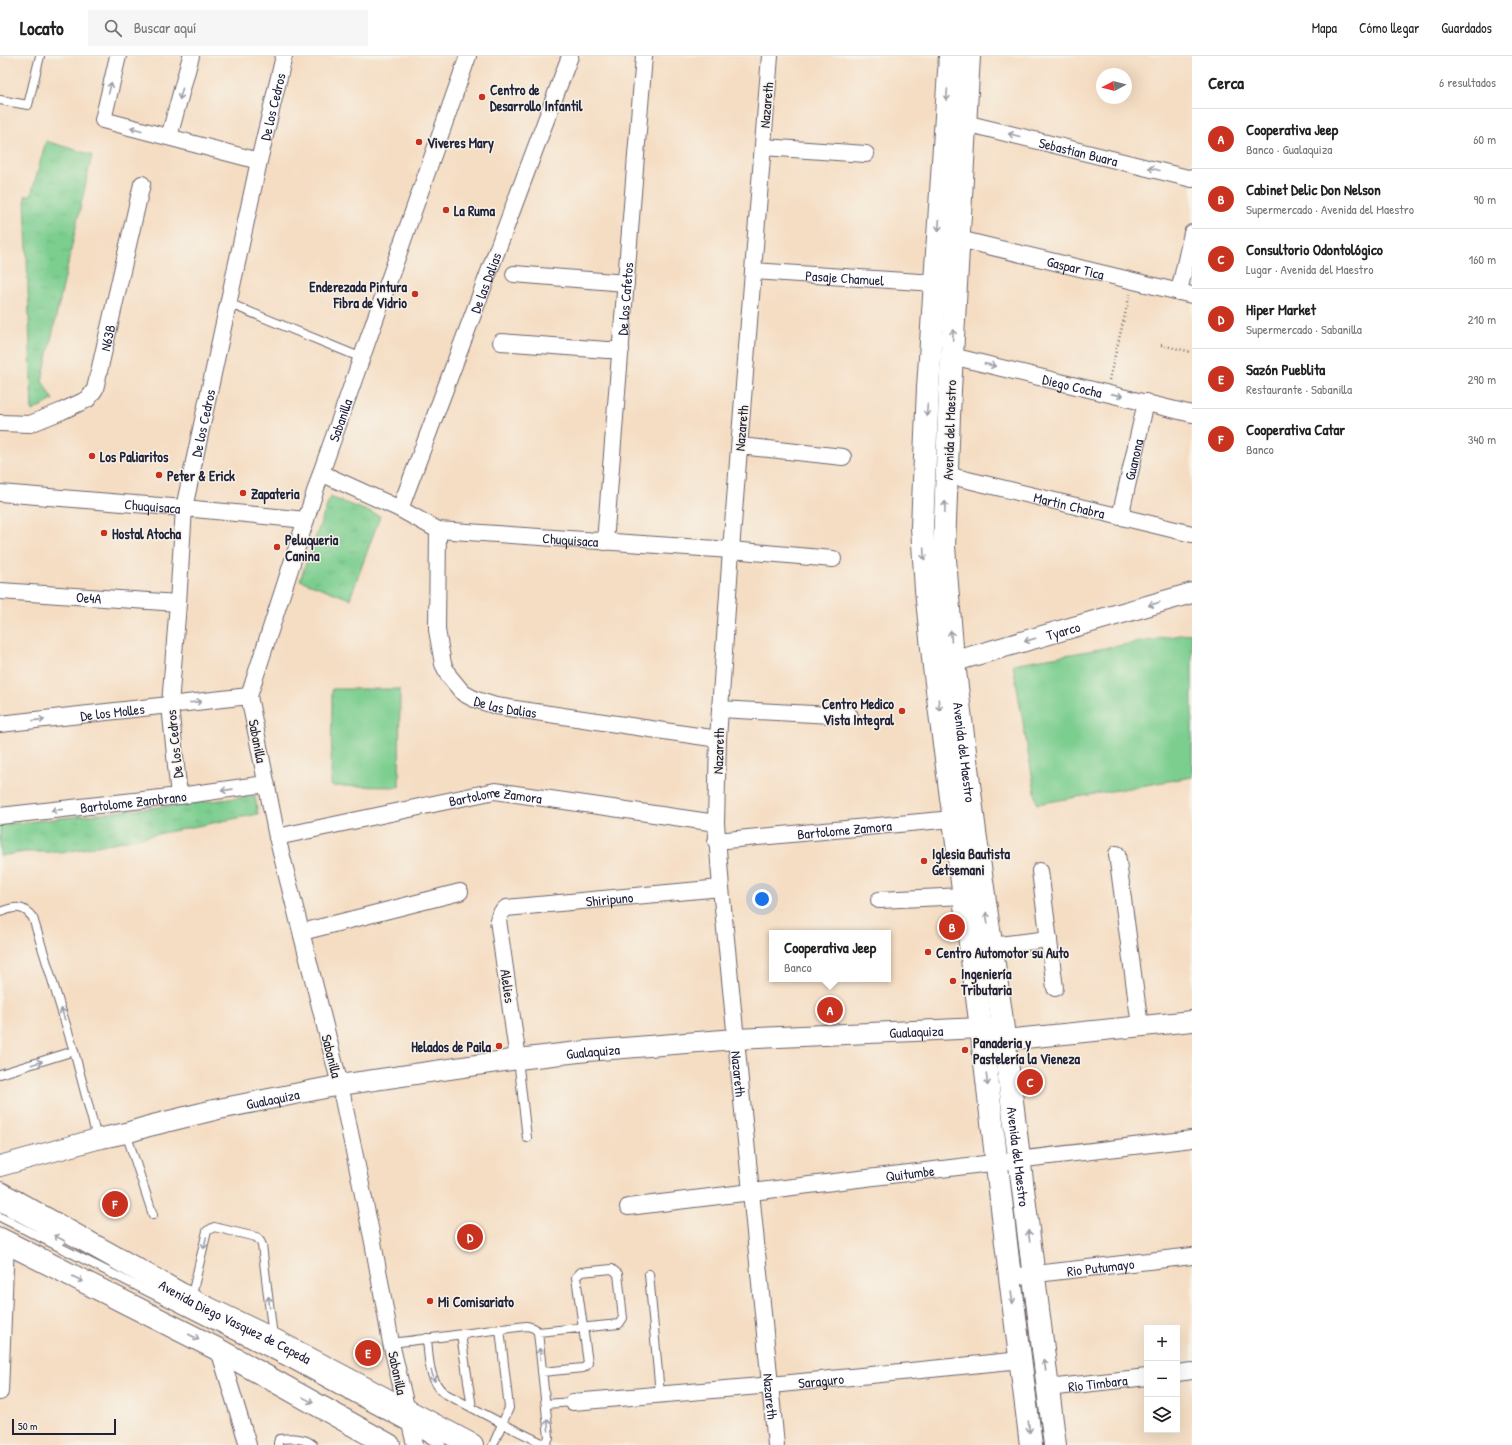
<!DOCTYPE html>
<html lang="es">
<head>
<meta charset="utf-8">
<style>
	:root { --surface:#fff; --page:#f6f6f6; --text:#222; --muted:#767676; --line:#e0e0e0; --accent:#c8321e }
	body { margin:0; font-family:"Patrick Hand",sans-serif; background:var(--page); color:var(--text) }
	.controls { position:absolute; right:12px; bottom:12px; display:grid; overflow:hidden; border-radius:0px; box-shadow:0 4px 16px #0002 }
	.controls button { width:36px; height:36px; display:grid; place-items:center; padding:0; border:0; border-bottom:1px solid var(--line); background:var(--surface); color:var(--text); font:20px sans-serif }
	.compass { position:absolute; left:1096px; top:12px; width:36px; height:36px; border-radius:50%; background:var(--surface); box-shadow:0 4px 16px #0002; rotate:263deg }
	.scale { position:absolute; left:12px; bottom:10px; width:104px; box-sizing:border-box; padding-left:4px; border:2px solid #22223b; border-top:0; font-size:11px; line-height:14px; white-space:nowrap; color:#22223b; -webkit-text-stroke:3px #f7f3e8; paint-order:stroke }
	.you { position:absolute; left:762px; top:843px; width:14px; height:14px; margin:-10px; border:3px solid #fff; border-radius:50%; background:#1a73e8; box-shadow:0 0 0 6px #1a73e833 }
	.badge { display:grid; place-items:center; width:26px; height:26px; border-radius:50%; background:var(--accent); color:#fff; font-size:13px; font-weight:700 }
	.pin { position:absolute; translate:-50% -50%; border:2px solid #fff; box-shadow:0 1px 4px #0006 }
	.popup { position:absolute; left:769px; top:874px; width:122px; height:52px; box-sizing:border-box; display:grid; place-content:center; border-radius:0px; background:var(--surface); filter:drop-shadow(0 1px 3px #0005); font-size:13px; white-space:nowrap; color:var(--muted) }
	.popup b { font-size:15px; color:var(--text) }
	.popup::after { content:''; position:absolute; left:50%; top:100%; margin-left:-8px; border:8px solid transparent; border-top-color:var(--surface) }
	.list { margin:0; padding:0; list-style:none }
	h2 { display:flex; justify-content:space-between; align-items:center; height:52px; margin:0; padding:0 16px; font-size:17px }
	h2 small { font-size:13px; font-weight:400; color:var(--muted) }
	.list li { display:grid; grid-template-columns:26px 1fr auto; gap:12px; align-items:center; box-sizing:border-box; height:60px; padding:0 16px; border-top:1px solid var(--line) }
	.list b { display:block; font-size:15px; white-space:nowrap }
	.list p { margin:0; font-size:13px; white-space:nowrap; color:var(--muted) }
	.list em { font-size:13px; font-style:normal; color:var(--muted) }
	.icon { flex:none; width:22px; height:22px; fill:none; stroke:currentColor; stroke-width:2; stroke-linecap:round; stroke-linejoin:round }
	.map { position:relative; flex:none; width:1192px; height:1389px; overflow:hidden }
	header { display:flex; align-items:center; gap:24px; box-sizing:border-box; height:56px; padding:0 20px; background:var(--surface); border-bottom:1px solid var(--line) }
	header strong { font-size:19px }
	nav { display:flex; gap:22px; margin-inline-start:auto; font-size:14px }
	.search { width:280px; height:36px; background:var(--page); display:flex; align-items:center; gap:10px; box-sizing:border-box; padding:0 14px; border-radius:0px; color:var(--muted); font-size:15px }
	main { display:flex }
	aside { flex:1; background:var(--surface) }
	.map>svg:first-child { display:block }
	.park { fill:url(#park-tufts); stroke:#4f7865 }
	.garden { fill:#7cce8f; stroke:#4f7865 }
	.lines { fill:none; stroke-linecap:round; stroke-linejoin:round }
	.service-casing { stroke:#6c636b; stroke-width:10 }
	.minor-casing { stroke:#6c636b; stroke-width:18 }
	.tertiary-casing { stroke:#6c636b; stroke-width:22 }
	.secondary-casing { stroke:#6c636b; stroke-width:24 }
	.primary-casing { stroke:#6c636b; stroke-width:24 }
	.path { stroke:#6c636b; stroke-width:2.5; stroke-dasharray:1 3; stroke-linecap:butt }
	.service { stroke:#fff; stroke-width:8 }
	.minor { stroke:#fff; stroke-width:16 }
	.tertiary { stroke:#fff; stroke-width:20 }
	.secondary { stroke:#fff; stroke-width:22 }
	.primary { stroke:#fff; stroke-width:22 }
	.oneway { stroke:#9c9ca7 }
	.poi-dot { fill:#c8321e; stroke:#f7f3e8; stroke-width:1.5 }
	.labels { text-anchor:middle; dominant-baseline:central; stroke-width:3; stroke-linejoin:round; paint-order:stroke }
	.poi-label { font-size:14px; font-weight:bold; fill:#22223b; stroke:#f7f3e8; text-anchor:start }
	.street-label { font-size:14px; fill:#22223b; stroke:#f7f3e8 }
</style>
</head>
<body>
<header>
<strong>Locato</strong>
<div class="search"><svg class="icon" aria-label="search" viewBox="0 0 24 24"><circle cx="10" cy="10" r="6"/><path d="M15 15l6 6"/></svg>Buscar aquí</div>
<nav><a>Mapa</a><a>Cómo llegar</a><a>Guardados</a></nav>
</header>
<main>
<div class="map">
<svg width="1192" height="1389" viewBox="0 0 1192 1389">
	<defs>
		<pattern id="park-tufts" width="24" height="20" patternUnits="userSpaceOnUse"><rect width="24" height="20" fill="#7cce8f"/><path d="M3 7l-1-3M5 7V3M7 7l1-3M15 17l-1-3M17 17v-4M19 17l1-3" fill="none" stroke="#6bb17c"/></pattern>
	</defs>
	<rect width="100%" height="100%" fill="#f7f3e8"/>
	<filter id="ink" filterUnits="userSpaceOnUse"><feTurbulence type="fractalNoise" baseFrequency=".025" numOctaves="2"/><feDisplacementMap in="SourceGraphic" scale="8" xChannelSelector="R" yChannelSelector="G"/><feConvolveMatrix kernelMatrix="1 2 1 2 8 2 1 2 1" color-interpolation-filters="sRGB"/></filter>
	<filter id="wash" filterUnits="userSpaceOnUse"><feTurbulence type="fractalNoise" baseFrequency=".012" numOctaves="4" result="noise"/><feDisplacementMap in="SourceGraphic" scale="16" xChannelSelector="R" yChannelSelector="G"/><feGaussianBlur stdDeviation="0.9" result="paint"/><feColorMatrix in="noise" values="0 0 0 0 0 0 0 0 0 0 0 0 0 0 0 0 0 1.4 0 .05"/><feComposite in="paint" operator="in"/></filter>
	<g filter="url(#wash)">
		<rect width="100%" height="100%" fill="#f5ddc3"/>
		<path class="park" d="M46,85L92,99L42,325L53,344L32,355L25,140L31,139Z
			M330,441L380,460L350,543L300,524Z
			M255,740L258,758L67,796H26L0,800V769Z"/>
		<path class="garden" d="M1192,577V721L1037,748L1013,608Z
			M332,633H400L399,731L331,730Z"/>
	</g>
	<g filter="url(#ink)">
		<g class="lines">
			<g class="service-casing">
				<path id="service" d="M0,44L28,49L40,0
					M228,247L362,302
					M0,856C14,851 23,848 33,862L74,995L97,1082
					M518,1003L527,1082
					M0,1018L74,995
					M126,1077L153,1159
					M0,1151L62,1184
					M0,1161L289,1307L441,1389
					M649,1218L660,1338
					M191,1243L207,1175L214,1171L256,1181L260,1185L262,1189L273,1281
					M538,1276L619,1268L623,1262L618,1218L612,1213L581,1216L576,1221L588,1307L586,1310L583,1312L542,1316
					M461,1279L472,1352
					M391,1287C436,1282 482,1275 527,1270L534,1272L538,1276L549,1381L547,1386L542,1387L503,1368L444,1337C428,1323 429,1302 427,1282
					M546,1348L573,1346
					M278,1389V1387L279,1383C290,1382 305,1381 313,1389
					M493,1389L509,1352L500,1273"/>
			</g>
			<g class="minor-casing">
				<g id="minor">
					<path d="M118,0L103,64L259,105"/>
					<path id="s1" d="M770,0L731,494L718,683L716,767L721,832L776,1389"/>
					<path id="s2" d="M965,67L1192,123"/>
					<path d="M169,81L191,0"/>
					<path d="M763,91L866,98"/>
					<path id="s3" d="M959,183L1192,239"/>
					<path id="s4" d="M753,215L935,227"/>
					<path d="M514,218L626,227"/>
					<path d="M1179,236L1192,177"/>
					<path d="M501,286L607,294H621"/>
					<path id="s5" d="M952,300L1192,358"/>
					<path id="s6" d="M0,367L30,368L62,355L88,343L95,333L142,128"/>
					<path d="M740,390L843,401"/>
					<path id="s7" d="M321,417L400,453L438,474L731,494L833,503"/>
					<path id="s8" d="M947,419L1192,478"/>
					<path id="s9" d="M0,437L184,452L306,464"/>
					<path id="s10" d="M400,453L570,0"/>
					<path id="s11" d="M1120,461L1146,346"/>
					<path id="s12" d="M438,474L437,574L443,608L449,620L463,637L474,643L496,650L718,683"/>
					<path id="s13" d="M605,486L644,0"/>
					<path id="s14" d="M0,535L178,547"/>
					<path d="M720,653L850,660"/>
					<path id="s15" d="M0,668L249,640"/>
					<path id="s16" d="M179,740L170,649L178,547L184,452L259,105L284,0"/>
					<path id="s17" d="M0,760L179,740L266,728"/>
					<path id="s18" d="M277,781L495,735L716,767"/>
					<path id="s19" d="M716,785L963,762"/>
					<path d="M1117,798L1140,970"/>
					<path d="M1040,815L1055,932"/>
					<path d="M879,844L964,840"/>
					<path d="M302,876L460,836"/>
					<path d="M991,890L1049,883"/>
					<path id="s20" d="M518,1003L498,864L501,857L506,852L721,832"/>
					<path id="s21" d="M628,1151C816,1129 1004,1104 1192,1083"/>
					<path id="s22" d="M1010,1221L1192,1200"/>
					<path d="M219,1294L248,1389"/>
					<path d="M1177,1317L1192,1315"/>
					<path id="s23" d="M1048,1332L1147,1321"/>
					<path d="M0,1336L6,1186"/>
					<path id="s24" d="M573,1346L771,1329L1021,1304"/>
					<path id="s25" d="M415,1389L391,1287L373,1186L340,1029L277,781L249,640L321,417L468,0"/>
				</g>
			</g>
			<g class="tertiary-casing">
				<g id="tertiary">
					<path id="s26" d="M938,610L1192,537"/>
					<path id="s27" d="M0,1110L97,1083L126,1077L149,1070L214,1054L340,1029L518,1003L587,995L735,983L981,972L987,973L999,984H1005L1192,965"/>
				</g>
			</g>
			<g class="secondary-casing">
				<g id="secondary">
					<path d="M950,0L928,332L922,471L926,534L934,611L981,972L1010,1221L1031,1389"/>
					<path id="s28" d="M969,0L950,334L944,491L952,591L975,776L1001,957L1055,1389"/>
				</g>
			</g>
			<g class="primary-casing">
				<g id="primary">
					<path id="s29" d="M0,1137L197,1247L274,1284L472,1389"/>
					<path d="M0,1183L219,1294L389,1389"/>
				</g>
			</g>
			<path class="path" d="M1161,289L1192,296
				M1109,324L1130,238"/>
			<use href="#service" class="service"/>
			<use href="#minor" class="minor"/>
			<use href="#tertiary" class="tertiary"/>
			<use href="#secondary" class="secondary"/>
			<use href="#primary" class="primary"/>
		</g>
		<defs><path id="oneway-shaft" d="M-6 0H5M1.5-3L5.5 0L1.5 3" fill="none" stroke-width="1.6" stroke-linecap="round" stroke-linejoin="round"/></defs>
		<g class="oneway">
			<use href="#oneway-shaft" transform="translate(110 32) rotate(-76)"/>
			<use href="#oneway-shaft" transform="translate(181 38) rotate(105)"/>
			<use href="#oneway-shaft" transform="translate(947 39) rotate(94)"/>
			<use href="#oneway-shaft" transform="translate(136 73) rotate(-166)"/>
			<use href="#oneway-shaft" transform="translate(1014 79) rotate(-166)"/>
			<use href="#oneway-shaft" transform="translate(1154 113) rotate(-166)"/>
			<use href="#oneway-shaft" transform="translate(939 169) rotate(94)"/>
			<use href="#oneway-shaft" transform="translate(953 279) rotate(-87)"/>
			<use href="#oneway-shaft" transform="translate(990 309) rotate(13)"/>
			<use href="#oneway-shaft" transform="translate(1117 339) rotate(13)"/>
			<use href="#oneway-shaft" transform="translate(927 354) rotate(93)"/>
			<use href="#oneway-shaft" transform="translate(945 451) rotate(-88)"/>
			<use href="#oneway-shaft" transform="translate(924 498) rotate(86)"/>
			<use href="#oneway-shaft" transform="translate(1154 548) rotate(164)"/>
			<use href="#oneway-shaft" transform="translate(951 580) rotate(-94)"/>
			<use href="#oneway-shaft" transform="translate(1030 584) rotate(164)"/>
			<use href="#oneway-shaft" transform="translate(196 646) rotate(-7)"/>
			<use href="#oneway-shaft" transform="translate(939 649) rotate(83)"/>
			<use href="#oneway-shaft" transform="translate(39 664) rotate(-6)"/>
			<use href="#oneway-shaft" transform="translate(227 734) rotate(172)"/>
			<use href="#oneway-shaft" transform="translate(57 754) rotate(174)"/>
			<use href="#oneway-shaft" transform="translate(987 862) rotate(-98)"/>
			<use href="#oneway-shaft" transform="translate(63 958) rotate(-107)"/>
			<use href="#oneway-shaft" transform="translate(37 1007) rotate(-18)"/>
			<use href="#oneway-shaft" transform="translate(987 1024) rotate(83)"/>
			<use href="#oneway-shaft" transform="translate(1029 1180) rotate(-97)"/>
			<use href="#oneway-shaft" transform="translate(59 1182) rotate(-152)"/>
			<use href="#oneway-shaft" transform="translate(205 1187) rotate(103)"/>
			<use href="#oneway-shaft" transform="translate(78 1223) rotate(27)"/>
			<use href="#oneway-shaft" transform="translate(1012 1242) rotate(82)"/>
			<use href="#oneway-shaft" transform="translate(269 1246) rotate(-97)"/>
			<use href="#oneway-shaft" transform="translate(194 1281) rotate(27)"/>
			<use href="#oneway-shaft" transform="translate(540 1298) rotate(-96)"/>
			<use href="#oneway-shaft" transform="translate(1045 1309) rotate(-97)"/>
			<use href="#oneway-shaft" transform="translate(433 1320) rotate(71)"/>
			<use href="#oneway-shaft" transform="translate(308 1344) rotate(29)"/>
			<use href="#oneway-shaft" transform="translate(548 1369) rotate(-96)"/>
			<use href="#oneway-shaft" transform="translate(1029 1371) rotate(83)"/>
		</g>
	</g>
	<g class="poi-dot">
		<circle cx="482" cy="41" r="4"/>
		<circle cx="419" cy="86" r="4"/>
		<circle cx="446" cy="154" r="4"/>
		<circle cx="415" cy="238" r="4"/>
		<circle cx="92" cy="400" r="4"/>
		<circle cx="159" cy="419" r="4"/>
		<circle cx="243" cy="437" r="4"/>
		<circle cx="104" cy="477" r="4"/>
		<circle cx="277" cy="491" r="4"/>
		<circle cx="902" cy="655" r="4"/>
		<circle cx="924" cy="805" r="4"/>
		<circle cx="928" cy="896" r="4"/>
		<circle cx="953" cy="925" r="4"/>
		<circle cx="499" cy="990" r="4"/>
		<circle cx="965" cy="994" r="4"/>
		<circle cx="430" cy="1245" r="4"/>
	</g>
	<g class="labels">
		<g class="poi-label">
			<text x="490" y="33">Centro de<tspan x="490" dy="16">Desarrollo Infantil</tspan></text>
			<text x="427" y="86">Viveres Mary</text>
			<text x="454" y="154">La Ruma</text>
			<text x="407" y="230" text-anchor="end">Enderezada Pintura<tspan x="407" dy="16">Fibra de Vidrio</tspan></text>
			<text x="100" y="400">Los Paliaritos</text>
			<text x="167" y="419">Peter &amp; Erick</text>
			<text x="251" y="437">Zapateria</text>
			<text x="112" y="477">Hostal Atocha</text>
			<text x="285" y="483">Peluqueria<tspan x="285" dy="16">Canina</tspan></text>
			<text x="894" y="647" text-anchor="end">Centro Medico<tspan x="894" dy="16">Vista Integral</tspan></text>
			<text x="932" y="797">Iglesia Bautista<tspan x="932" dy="16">Getsemani</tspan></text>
			<text x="936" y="896">Centro Automotor su Auto</text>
			<text x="961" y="917">Ingeniería<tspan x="961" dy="16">Tributaria</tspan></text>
			<text x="973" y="986">Panaderia y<tspan x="973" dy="16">Pastelería la Vieneza</tspan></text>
			<text x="491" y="990" text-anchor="end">Helados de Paila</text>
			<text x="438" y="1245">Mi Comisariato</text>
		</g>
		<g class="street-label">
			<text transform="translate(766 49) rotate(-85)">Nazareth</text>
			<text stroke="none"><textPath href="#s16" startOffset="700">De los Cedros</textPath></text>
			<text stroke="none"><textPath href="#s2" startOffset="117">Sebastian Buara</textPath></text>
			<text stroke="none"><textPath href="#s3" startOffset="120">Gaspar Tica</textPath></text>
			<text stroke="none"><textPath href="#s4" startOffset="92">Pasaje Chamuel</textPath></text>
			<text stroke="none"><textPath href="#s10" startOffset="242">De las Dalias</textPath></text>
			<text stroke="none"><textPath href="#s13" startOffset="244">De los Cafetos</textPath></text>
			<text stroke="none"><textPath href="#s6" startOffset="158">N63B</textPath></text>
			<text stroke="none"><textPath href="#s5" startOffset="124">Diego Cocha</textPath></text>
			<text stroke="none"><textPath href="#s25" startOffset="1058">Sabanilla</textPath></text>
			<text stroke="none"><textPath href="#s16" startOffset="376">De los Cedros</textPath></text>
			<text transform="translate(741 372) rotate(-85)">Nazareth</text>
			<text transform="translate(949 374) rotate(-88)">Avenida del Maestro</text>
			<text stroke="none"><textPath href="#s11" startOffset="59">Guanona</textPath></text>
			<text stroke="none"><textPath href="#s9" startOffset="153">Chuquisaca</textPath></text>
			<text stroke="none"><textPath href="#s8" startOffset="126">Martin Chabra</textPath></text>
			<text stroke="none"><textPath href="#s7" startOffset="263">Chuquisaca</textPath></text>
			<text stroke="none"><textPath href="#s14" startOffset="89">Oe4A</textPath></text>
			<text stroke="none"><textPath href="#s26" startOffset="130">Tyarco</textPath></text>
			<text stroke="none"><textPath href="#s12" startOffset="215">De las Dalias</textPath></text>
			<text stroke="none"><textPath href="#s15" startOffset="113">De los Molles</textPath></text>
			<text transform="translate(258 685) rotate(79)">Sabanilla</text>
			<text transform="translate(174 688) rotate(-96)">De los Cedros</text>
			<text transform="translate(718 695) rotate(-88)">Nazareth</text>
			<text stroke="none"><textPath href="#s28" startOffset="698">Avenida del Maestro</textPath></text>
			<text stroke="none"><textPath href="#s18" startOffset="223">Bartolome Zamora</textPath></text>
			<text stroke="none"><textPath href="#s17" startOffset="134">Bartolome Zambrano</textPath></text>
			<text stroke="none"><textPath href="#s19" startOffset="129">Bartolome Zamora</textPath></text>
			<text stroke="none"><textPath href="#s20" startOffset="259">Shiripuno</textPath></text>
			<text transform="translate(508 930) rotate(82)">Alelies</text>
			<text stroke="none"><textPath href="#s27" startOffset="929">Gualaquiza</textPath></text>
			<text stroke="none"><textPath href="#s27" startOffset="605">Gualaquiza</textPath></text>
			<text transform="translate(332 1000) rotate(76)">Sabanilla</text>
			<text stroke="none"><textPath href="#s1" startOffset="1021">Nazareth</textPath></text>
			<text stroke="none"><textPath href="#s27" startOffset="281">Gualaquiza</textPath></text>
			<text stroke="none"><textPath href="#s28" startOffset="1106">Avenida del Maestro</textPath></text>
			<text stroke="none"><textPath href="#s21" startOffset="284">Quitumbe</textPath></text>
			<text stroke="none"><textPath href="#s22" startOffset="91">Rio Putumayo</textPath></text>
			<text stroke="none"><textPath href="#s29" startOffset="268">Avenida Diego Vasquez de Cepeda</textPath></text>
			<text transform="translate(398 1317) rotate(78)">Sabanilla</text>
			<text stroke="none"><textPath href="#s24" startOffset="249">Saraguro</textPath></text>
			<text stroke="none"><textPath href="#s23" startOffset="50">Rio Timbara</textPath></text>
			<text stroke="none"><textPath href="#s1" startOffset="1345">Nazareth</textPath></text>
		</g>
	</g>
</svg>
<div class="controls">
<button>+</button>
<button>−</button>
<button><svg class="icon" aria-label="layers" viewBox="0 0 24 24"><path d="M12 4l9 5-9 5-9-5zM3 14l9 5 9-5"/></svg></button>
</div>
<svg class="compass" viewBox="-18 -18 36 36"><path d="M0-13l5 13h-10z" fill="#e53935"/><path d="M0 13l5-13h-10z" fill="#767676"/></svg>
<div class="scale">50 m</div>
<div class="you"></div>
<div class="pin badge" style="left:830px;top:954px">A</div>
<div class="popup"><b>Cooperativa Jeep</b>Banco</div>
<div class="pin badge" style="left:952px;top:871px">B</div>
<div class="pin badge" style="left:1030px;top:1026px">C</div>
<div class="pin badge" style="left:470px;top:1181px">D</div>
<div class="pin badge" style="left:368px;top:1297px">E</div>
<div class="pin badge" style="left:115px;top:1148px">F</div>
</div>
<aside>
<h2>Cerca<small>6 resultados</small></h2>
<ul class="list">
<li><span class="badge">A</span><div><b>Cooperativa Jeep</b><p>Banco · Gualaquiza</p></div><em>60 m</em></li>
<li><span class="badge">B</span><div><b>Cabinet Delic Don Nelson</b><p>Supermercado · Avenida del Maestro</p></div><em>90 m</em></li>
<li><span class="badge">C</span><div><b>Consultorio Odontológico</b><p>Lugar · Avenida del Maestro</p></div><em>160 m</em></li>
<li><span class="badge">D</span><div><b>Hiper Market</b><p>Supermercado · Sabanilla</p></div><em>210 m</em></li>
<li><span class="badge">E</span><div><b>Sazón Pueblita</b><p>Restaurante · Sabanilla</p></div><em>290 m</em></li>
<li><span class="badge">F</span><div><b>Cooperativa Catar</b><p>Banco</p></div><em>340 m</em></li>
</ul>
</aside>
</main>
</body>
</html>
